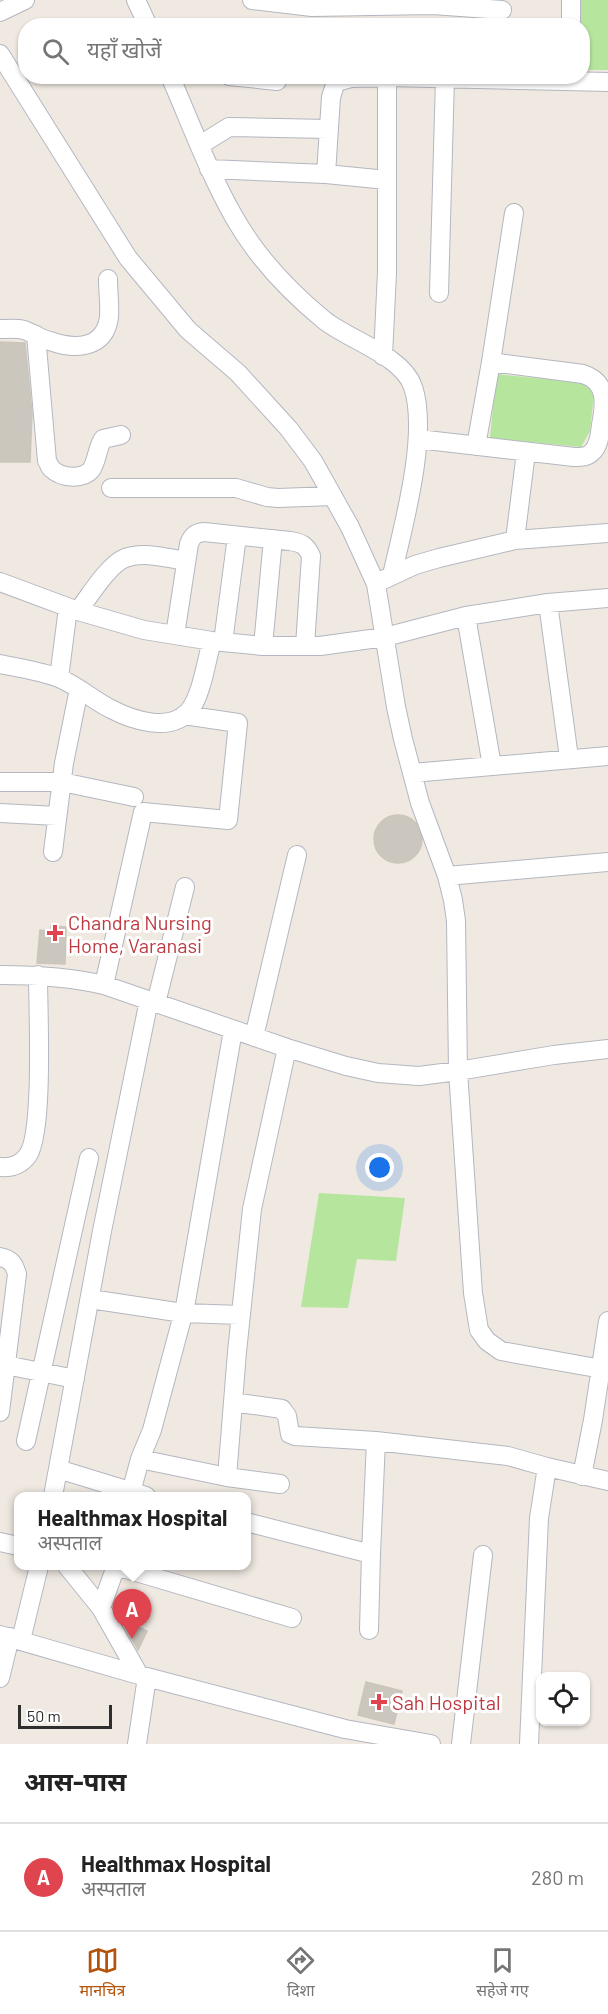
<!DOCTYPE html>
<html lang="hi">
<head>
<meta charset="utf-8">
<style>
	:root { --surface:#fff; --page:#f2f2f2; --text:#222; --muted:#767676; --line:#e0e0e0; --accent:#b45309 }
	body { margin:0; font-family:Barlow,"Noto Sans Devanagari",sans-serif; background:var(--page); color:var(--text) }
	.controls { position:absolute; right:18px; bottom:18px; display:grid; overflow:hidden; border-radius:12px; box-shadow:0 2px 4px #0004 }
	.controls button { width:54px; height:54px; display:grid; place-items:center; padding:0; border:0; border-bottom:2px solid var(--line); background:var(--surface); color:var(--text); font:30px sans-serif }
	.scale { position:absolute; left:18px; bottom:15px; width:94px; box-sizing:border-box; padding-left:6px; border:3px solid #2e2e2e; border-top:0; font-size:16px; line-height:21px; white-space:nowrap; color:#2e2e2e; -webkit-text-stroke:4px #fff; paint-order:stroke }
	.you { position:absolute; left:380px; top:1168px; width:21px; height:21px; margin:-15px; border:4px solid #fff; border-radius:50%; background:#1a73e8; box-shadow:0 0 0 9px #1a73e833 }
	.badge { display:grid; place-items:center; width:39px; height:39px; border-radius:50%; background:var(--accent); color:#fff; font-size:20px; font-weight:700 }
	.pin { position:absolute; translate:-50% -50px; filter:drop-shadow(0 2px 3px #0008) }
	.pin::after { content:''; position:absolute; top:32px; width:21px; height:18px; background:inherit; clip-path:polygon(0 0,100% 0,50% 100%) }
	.popup { position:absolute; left:14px; top:1492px; width:237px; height:78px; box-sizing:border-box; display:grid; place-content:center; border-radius:12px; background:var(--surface); filter:drop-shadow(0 2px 4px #0005); font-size:20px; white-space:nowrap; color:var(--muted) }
	.popup b { font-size:22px; color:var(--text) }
	.popup::after { content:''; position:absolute; left:50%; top:100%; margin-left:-12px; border:12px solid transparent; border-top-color:var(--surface) }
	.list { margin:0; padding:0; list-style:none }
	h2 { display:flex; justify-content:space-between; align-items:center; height:78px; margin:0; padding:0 24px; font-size:26px }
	h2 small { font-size:20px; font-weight:400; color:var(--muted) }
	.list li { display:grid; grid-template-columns:39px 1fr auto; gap:18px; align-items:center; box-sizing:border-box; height:108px; padding:0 24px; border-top:2px solid var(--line) }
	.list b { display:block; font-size:22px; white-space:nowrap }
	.list p { margin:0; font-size:20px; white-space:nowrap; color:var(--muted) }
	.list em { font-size:20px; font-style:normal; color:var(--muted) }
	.icon { flex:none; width:33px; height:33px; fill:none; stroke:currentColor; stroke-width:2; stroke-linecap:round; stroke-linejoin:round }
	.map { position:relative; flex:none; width:608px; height:1744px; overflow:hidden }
	.search { position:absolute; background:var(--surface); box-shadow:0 2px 4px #0004; left:18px; right:18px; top:18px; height:66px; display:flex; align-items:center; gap:15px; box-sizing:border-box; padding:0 21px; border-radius:24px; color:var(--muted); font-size:22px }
	.sheet { height:186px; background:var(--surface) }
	nav { display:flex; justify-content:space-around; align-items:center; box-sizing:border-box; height:84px; border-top:2px solid var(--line); background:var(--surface); font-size:16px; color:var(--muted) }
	nav a { display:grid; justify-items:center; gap:3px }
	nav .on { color:var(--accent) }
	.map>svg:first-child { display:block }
	.green { fill:#b6e59e }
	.building { fill:#cbc7bf; stroke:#cbc5ba; stroke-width:1.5 }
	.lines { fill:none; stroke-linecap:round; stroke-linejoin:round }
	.minor-casing { stroke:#b4b7c1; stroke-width:20 }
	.minor { stroke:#fff; stroke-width:18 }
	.health-dot { fill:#e0444e; stroke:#fff; stroke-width:2 }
	.labels { text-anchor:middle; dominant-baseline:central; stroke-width:6; stroke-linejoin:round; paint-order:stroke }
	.health-label { font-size:20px; fill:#be3a42; stroke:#fff; text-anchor:start }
</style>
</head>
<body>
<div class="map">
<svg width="608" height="1744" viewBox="0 0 608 1744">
	<rect width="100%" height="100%" fill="#efe9e1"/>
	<path class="green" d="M580,0H608V70H583L582,26H579Z
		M496,374L595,384L590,431L581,447L490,438Z
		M319,1193L405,1198L396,1261L357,1259L348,1308L301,1307Z"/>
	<path class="building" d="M0,342L25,343L32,413L30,462H0Z
		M374 839a24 24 0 1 1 48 0a24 24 0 1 1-48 0Z
		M51,926L66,927L65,964L37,963L40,930L51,931Z
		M128,1622L147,1631L138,1650L125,1627Z
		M366,1682L402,1691L394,1724L358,1715Z"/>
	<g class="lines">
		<g class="minor-casing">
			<path id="minor" d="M136,0L148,26
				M252,0L312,7L433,5
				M434,0L433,5L502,10
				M0,12L25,0
				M571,26V0
				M0,54L128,258L188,330L238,373L289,429L313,461L350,527L376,584L396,707L403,739L420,803L447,876L453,900L456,921L458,1071L473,1293L479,1330L487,1341L501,1351L602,1369
				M170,76C191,124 209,173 234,217C256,256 290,292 324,320C349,340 403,356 413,387C429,434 403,527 392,575
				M229,76L277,81
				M200,145L229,127L329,129
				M209,169L326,174L387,180
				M326,174L331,97L336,82L351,78L387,77
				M439,293L445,78
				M0,329C7,329 16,328 24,330C33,333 41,339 50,341C75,350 105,349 109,317C110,305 108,292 108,279
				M36,335L47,461C49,463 49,467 52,469C61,478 82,480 91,470C97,462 97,448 103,439L121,435
				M383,356L387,272V77L608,82
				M418,439L574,457C581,457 588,457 592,452C599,446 600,434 601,425C605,404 608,382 583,374L491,362L514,213
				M476,446L491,362
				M111,488H236L267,497L278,498L333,496
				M515,540L526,452
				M385,579L415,565L439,558L515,540L608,533
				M0,582L78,611L144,630L212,641L263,646H320L385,637L466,616L548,603L608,598
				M548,603L569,758
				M78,611C89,597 108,565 125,558C144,551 167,558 186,561
				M466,616L492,766
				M175,635L189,544C192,536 195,533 204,532L290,541C302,543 306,545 311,556L305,646
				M223,642L237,536
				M263,646L273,539
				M0,664C19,668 40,671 59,678C78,686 93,700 111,709C132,720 170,733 189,711C202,695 206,661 212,641
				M59,678L68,608
				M412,773L608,756
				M0,782H62L134,797
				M0,813L57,816
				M53,852L64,763L79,689
				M447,876L608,862
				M0,975C35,975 70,977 104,985L287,1048L346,1066L378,1073L419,1076L458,1071L554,1055L608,1049
				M104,985L143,812L228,820L238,723L184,715
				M156,1003L185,887
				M254,1037L297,855
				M0,1167C12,1168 21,1165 28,1155C44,1132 38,1009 38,975
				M0,1257C11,1259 14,1264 17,1274L0,1412
				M90,1299L183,1313L241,1315
				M6,1365L75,1379
				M233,1402L282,1409L287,1416L290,1434L295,1436L376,1441
				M26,1441L89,1158
				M140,1459L227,1477L237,1352L252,1209L287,1048
				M58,1469L146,1496
				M582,1476L593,1420L608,1321
				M227,1477L280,1484
				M53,1496L102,1231L149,1000
				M130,1496L140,1459L152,1430L185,1307L233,1030
				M246,1522L371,1554L376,1441L508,1456L547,1467
				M0,1542L18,1546
				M67,1566L101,1608L139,1675
				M116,1566L292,1618
				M101,1608L116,1566
				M369,1630L371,1554
				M0,1635L139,1675L345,1729L431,1744
				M21,1640L39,1566
				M0,1678L10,1637
				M137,1744L147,1677
				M461,1744L483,1555
				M529,1744L539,1518L547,1467L608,1481"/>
		</g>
		<use href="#minor" class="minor"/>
	</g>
	<g class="health-dot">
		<path d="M52 924h6v6h6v6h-6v6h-6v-6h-6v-6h6z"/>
		<path d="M376 1693h6v6h6v6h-6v6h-6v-6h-6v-6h6z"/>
	</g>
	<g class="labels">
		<g class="health-label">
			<text x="68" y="922">Chandra Nursing<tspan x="68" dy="23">Home, Varanasi</tspan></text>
			<text x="392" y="1702">Sah Hospital</text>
		</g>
	</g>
</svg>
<div class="controls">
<button><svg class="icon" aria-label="locate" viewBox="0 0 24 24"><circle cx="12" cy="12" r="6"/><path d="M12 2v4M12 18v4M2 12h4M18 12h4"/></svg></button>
</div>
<div class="scale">50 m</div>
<div class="you"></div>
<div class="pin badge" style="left:132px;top:1639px;background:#e0444e">A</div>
<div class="popup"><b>Healthmax Hospital</b>अस्पताल</div>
<div class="search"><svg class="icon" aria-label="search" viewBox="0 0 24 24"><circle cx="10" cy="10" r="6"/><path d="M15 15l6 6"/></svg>यहाँ खोजें</div>
</div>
<section class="sheet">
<h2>आस-पास<small></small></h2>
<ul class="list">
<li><span class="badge" style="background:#e0444e">A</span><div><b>Healthmax Hospital</b><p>अस्पताल</p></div><em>280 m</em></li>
</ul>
</section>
<nav>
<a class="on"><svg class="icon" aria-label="map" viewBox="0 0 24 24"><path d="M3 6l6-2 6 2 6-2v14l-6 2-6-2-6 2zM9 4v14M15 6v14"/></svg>मानचित्र</a>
<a><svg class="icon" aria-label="directions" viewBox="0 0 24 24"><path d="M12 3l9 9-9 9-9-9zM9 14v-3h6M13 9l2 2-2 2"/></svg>दिशा</a>
<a><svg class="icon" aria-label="saved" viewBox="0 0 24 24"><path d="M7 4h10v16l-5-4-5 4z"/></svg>सहेजे गए</a>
</nav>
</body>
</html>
